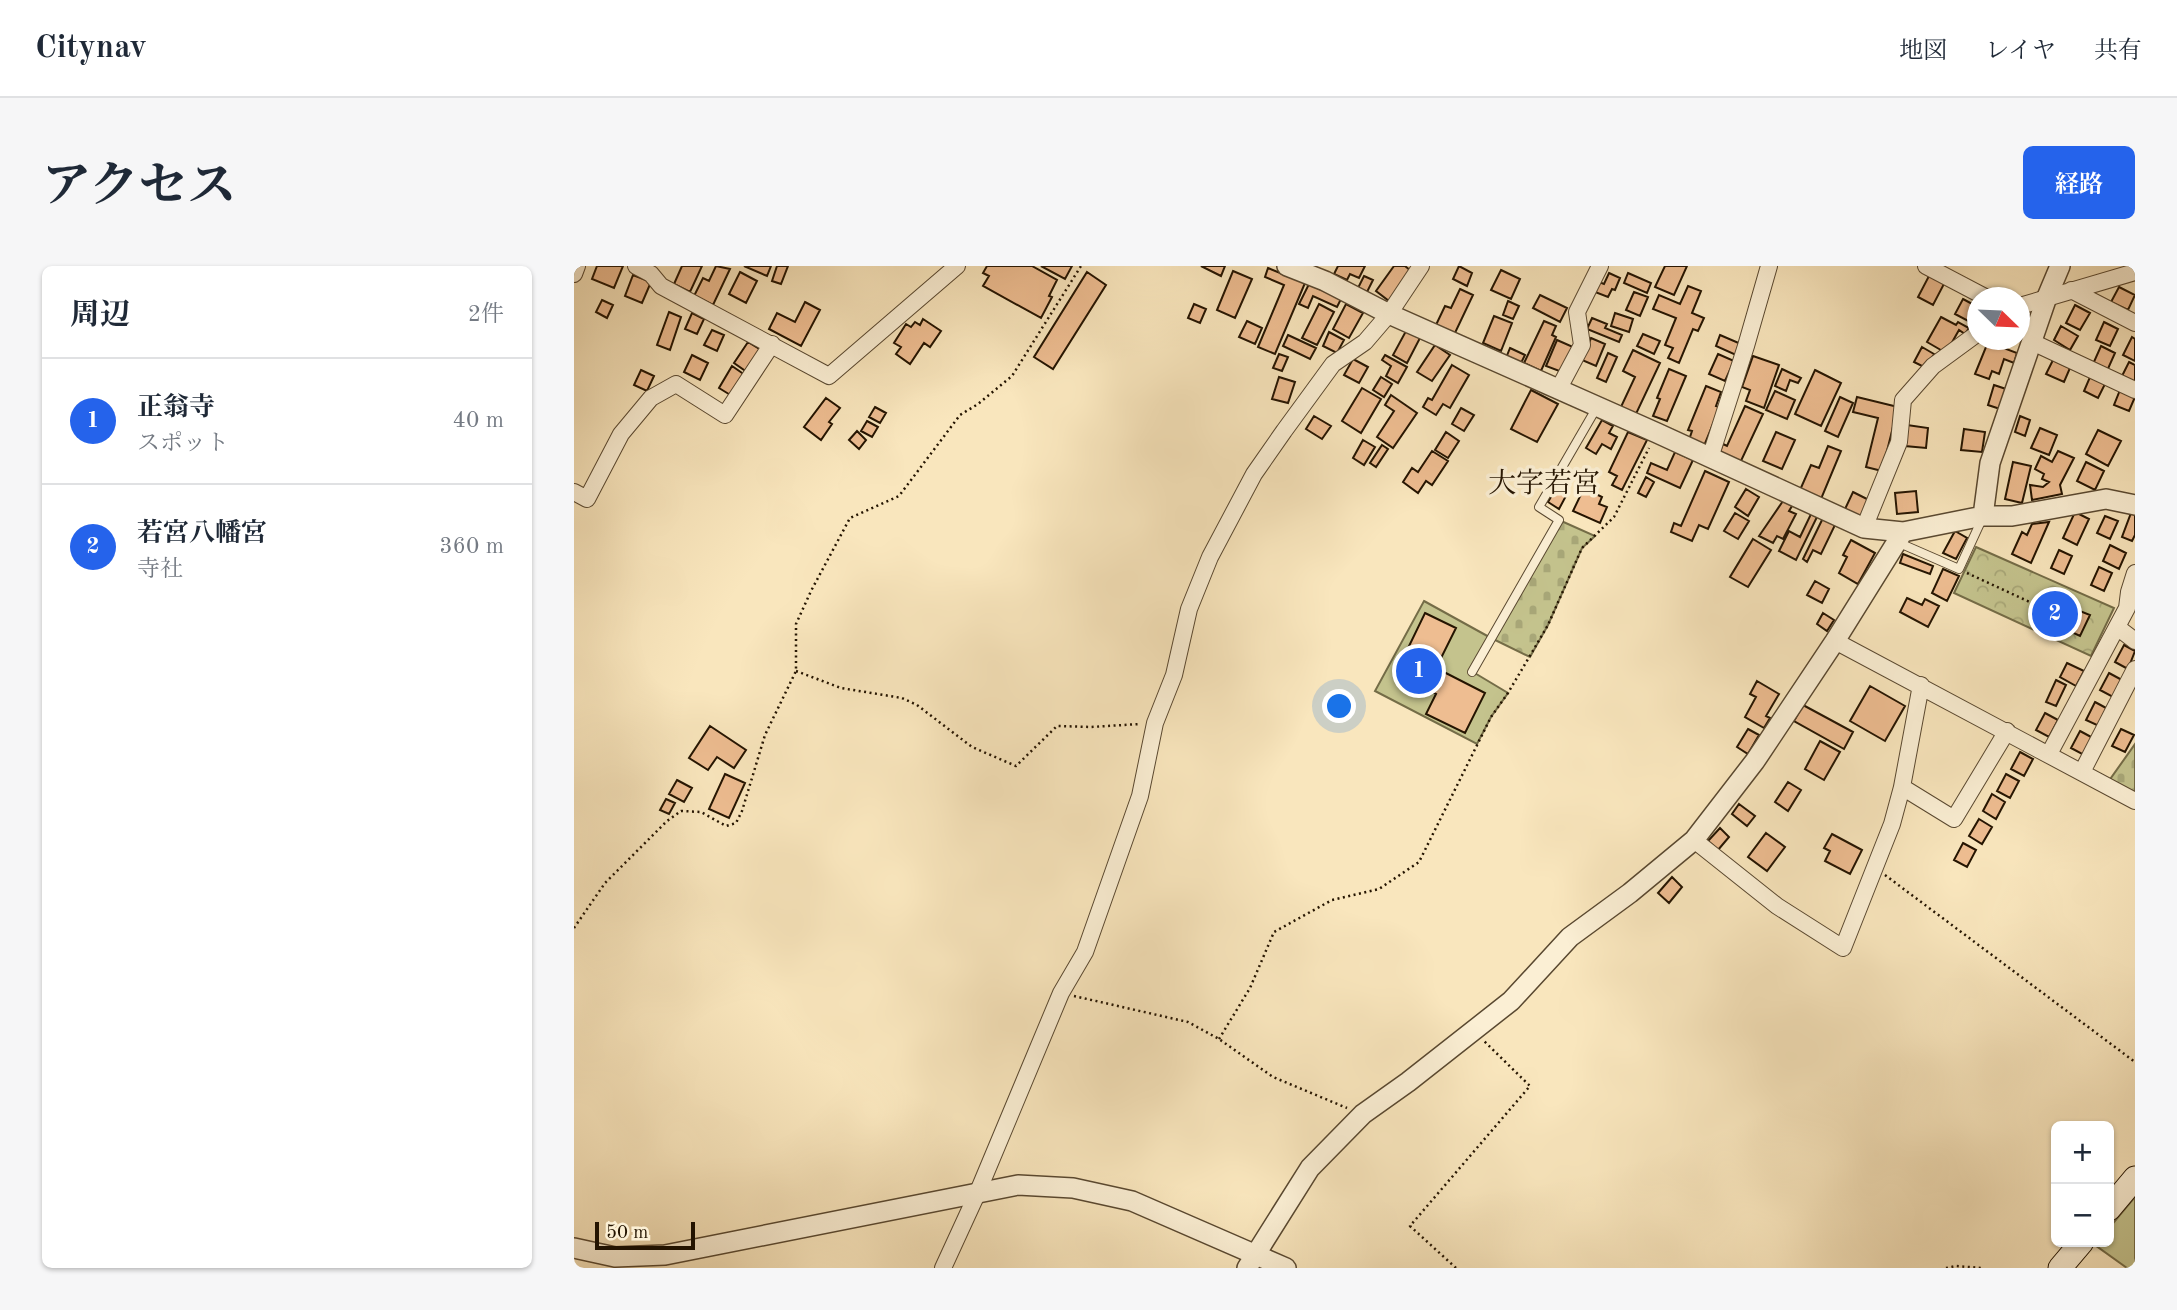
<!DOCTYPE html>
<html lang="ja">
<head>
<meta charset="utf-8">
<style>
	:root { --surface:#fff; --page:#f6f6f7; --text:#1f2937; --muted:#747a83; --line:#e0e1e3; --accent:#2563eb }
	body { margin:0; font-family:"Old Standard TT","Noto Serif JP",serif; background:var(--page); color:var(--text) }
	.controls { position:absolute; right:21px; bottom:21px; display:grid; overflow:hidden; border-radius:10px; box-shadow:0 2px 5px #0004 }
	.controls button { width:63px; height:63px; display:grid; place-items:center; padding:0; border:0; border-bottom:2px solid var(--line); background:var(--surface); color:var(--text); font:35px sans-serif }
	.compass { position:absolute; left:1393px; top:21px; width:63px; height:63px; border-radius:50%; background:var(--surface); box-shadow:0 2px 5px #0004; rotate:113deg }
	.scale { position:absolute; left:21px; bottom:18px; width:100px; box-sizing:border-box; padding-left:7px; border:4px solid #241401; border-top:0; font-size:19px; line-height:24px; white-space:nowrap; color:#241401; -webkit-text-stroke:5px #fbefd4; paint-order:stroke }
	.you { position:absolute; left:766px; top:441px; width:24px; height:24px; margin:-18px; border:5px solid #fff; border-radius:50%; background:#1a73e8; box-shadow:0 0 0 10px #1a73e833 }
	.badge { display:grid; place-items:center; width:46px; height:46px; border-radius:50%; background:var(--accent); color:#fff; font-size:23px; font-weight:700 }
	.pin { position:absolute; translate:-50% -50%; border:4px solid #fff; box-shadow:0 2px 7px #0006 }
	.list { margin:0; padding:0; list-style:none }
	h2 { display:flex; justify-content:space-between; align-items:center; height:91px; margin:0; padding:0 28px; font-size:30px }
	h2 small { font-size:23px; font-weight:400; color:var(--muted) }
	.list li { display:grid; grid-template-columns:46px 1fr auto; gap:21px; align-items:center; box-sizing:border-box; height:126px; padding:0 28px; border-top:2px solid var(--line) }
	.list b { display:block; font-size:26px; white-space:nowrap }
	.list p { margin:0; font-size:23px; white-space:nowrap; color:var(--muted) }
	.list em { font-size:23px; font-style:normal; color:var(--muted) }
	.map { position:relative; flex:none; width:1561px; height:1002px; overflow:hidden; border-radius:10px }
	header { display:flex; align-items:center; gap:42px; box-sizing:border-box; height:98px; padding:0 35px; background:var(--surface); border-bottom:2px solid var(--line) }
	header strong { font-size:33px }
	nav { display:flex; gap:38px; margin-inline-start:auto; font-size:24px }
	.intro { display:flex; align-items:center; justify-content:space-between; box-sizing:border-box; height:168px; padding:0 42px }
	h1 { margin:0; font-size:49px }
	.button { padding:18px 32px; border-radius:10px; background:var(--accent); color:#fff; font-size:24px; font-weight:700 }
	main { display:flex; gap:42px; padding:0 42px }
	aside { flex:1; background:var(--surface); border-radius:10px; box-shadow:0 2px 5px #0004 }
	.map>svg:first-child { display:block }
	.green { fill:#c4c38d; stroke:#746c47; stroke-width:2 }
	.forest { fill:url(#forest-crowns); stroke:#746c47; stroke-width:2 }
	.cemetery { fill:url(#cemetery-stones); stroke:#746c47; stroke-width:2 }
	.building { fill:#eebd91; stroke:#241401; stroke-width:2 }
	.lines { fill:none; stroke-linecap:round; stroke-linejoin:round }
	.service-casing { stroke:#594830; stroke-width:10 }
	.minor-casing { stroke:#594830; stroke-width:18 }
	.tertiary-casing { stroke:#594830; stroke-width:22 }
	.secondary-casing { stroke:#241401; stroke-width:25 }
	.path { stroke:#241401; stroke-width:2.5; stroke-dasharray:2 3.5; stroke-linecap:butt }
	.service { stroke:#fbefd4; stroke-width:8 }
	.minor { stroke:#fbefd4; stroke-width:16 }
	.tertiary { stroke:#fbefd4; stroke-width:19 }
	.secondary { stroke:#fbefd4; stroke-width:23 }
	.labels { text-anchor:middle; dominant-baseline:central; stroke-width:7; stroke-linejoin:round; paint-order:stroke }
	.quarter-label { font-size:28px; fill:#241401; stroke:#fbefd4 }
</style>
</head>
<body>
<header>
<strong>Citynav</strong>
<nav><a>地図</a><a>レイヤ</a><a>共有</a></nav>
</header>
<div class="intro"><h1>アクセス</h1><a class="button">経路</a></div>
<main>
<aside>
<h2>周辺<small>2件</small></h2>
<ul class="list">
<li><span class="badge">1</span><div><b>正翁寺</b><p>スポット</p></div><em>40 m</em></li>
<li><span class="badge">2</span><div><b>若宮八幡宮</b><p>寺社</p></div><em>360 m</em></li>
</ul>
</aside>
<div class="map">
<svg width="1561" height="1002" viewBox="0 0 1561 1002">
	<defs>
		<pattern id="forest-crowns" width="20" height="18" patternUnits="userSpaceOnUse" patternTransform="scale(1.75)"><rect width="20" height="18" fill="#c4c38d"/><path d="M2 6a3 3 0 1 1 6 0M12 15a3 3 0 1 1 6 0" fill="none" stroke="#a8a778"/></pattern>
		<pattern id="cemetery-stones" width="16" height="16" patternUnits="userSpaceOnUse" patternTransform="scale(1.75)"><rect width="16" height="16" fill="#c4c38d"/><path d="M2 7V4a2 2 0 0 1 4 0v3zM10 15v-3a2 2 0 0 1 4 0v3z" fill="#a8a778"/></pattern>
	</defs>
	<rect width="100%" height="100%" fill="#f9e6bd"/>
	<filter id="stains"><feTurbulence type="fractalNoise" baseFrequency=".00286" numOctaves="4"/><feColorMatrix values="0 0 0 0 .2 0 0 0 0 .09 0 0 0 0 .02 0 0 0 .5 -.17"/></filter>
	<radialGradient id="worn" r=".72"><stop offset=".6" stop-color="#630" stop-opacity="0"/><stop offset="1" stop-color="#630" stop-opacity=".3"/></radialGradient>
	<path class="green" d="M850,335L917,372L899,406L934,427L917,451L903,478L801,425Z
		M1561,931V1002H1553L1521,979L1524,976H1535V962Z"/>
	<path class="forest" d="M1402,281L1540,342L1517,390L1380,327Z"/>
	<path class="cemetery" d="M985,254L1021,270L1008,282L974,359L956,391L917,372Z
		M1561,478V535L1532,519Z"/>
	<path class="building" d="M23,0H49L40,22L18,13Z
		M108,0H128L116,26L100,18Z
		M142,0L156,3L139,39L120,30L129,12L135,15Z
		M170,0H197L193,10Z
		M203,0H214L207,18L198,15Z
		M413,0H458L483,14L475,30L478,31L467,52L409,20L415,10L409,7Z
		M467,0H498L491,13Z
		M627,0H651L647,10Z
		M764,0H791L785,12L776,8L773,14L760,8Z
		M820,0H831L837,5L815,35L802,25Z
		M885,0L898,7L893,20L879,13Z
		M1091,0H1113L1100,29L1081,21Z
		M694,2L731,17L701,88L684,81L710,19L691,11Z
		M927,4L946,13L937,33L917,24Z
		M659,5L678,13L661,52L643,44Z
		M166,6L183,15L172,37L155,28Z
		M513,6L532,19L479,103L460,91Z
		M1035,7L1046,12L1041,24L1038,23L1034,31L1021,26L1025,16L1030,18Z
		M1054,7L1077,17L1073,27L1050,17Z
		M1356,8L1371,16L1359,39L1344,31Z
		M59,9L77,16L68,37L51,30Z
		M790,10L799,14L793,26L784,22Z
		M735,18L767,33L763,41L739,30L734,42L725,38Z
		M1114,20L1127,25L1118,47L1130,52L1124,65L1119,63L1105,97L1094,92L1099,82L1091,79L1102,52L1079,43L1085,29L1106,38Z
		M1545,21L1561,29L1554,44L1537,36Z
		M886,23L899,29L880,69L861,61L871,40L877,42Z
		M1060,26L1074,31L1066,50L1052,44Z
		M966,29L993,42L986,56L959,42Z
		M1389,33L1404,41V47L1398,57L1381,48Z
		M28,34L39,39L33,52L22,46Z
		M934,35L945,40L939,53L929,49Z
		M231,36L246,44L227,80L195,63L203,47L221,56Z
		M620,38L632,43L626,57L614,52Z
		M745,38L760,46L743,79L728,72Z
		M772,38L789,47L775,72L759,63Z
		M1501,39L1516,47L1506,64L1492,57Z
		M95,46L107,51L96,84L83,79Z
		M118,47L130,53L123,68L111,63Z
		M1041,47L1059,53L1055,66L1037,60Z
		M920,50L938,57L927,85L909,77Z
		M1367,51L1382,59L1384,56L1395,62L1391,68L1385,64L1372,87L1353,76Z
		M1018,52L1033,58L1031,62L1048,69L1045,76L1013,63Z
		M349,53L367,65L356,81L350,77L336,98L322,88L327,81L320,77L332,58L337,61L341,56L346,59Z
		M673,55L688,62L681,78L665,71Z
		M970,55L982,60L978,69L982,71L967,105L950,97Z
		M1530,56L1544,63L1536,80L1522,74Z
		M1487,60L1504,70L1496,84L1480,74Z
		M138,64L150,69L143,85L130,79Z
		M832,65L846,72L833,97L819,89Z
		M755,66L770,74L763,87L749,80Z
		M1069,68L1086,75L1080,88L1063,80Z
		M714,69L742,82L736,93L709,80Z
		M1146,69L1167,78L1162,89L1142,80Z
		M1558,71L1561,73V95L1549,89Z
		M1017,72L1031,78L1022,100L1008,94Z
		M983,74L999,81L988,106L972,100Z
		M174,76L187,84L173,106L160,97Z
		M1414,76L1443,87L1440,97L1430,93L1425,108L1418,105L1415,113L1401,108Z
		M861,79L876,89L858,115L843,106Z
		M1527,80L1541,87L1533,105L1519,98Z
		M1348,81L1360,88L1352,102L1340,96Z
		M936,82L951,89L946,99L932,92Z
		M1059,84L1086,97L1061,150L1046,143L1061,111L1049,105Z
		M1034,87L1043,91L1032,116L1023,112Z
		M705,88L714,91L708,105L699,102Z
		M1144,88L1160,95L1151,115L1135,108Z
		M118,89L134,97L126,114L110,106Z
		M811,89L833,101L824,117L812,110L817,100L808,94Z
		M1179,90L1205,99L1190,142L1172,135L1176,124L1168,121Z
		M779,93L794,101L785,117L770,109Z
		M1479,94L1496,102L1490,116L1472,108Z
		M1555,96L1561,99V116L1548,110Z
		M878,99L895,109L876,142L869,138L862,149L849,141L854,132L858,134Z
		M158,100L171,109L158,130L145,122Z
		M1095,103L1112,110L1093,155L1079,150L1086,133L1083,132Z
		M1208,103L1227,112L1224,117L1216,114L1212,125L1201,120Z
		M67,104L80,110L73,125L60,119Z
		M1241,104L1267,117L1247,160L1221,148Z
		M705,111L721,116L714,137L698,133Z
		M807,111L818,118L810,131L799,124Z
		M1516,111L1531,118L1524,132L1510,125Z
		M1420,119L1432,123L1426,143L1414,139Z
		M1132,120L1147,126L1142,140L1146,141L1130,180L1115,174L1118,165L1114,164Z
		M788,122L807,133L787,167L768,155Z
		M957,124L984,138L963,176L937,163Z
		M1546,124L1561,131L1555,145L1540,139Z
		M1201,125L1221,134L1213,153L1192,144Z
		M817,129L843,147L819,182L803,171L820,145L811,139Z
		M1266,131L1279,137L1264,171L1251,165Z
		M1283,131L1324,141L1308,205L1292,201L1304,152L1279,146Z
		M252,132L266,142L255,156L258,158L247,174L230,161Z
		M1171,140L1189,148L1166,197L1145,188L1149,178L1153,180Z
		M301,141L312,147L306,157L295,151Z
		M887,142L900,149L890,165L878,158Z
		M740,150L757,160L748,173L732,163Z
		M1446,150L1456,154L1451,170L1441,166Z
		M1028,154L1039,160L1035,167L1043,171L1037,183L1028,178L1022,188L1012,182Z
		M293,155L304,161L298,171L287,165Z
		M1333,159L1354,162L1352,182L1331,180Z
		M1466,162L1483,169L1475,189L1457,182Z
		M1390,163L1411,166L1408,186L1387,184Z
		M1524,164L1547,175L1534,200L1512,188Z
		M283,165L292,174L285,183L275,174Z
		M872,166L885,175L874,192L861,184Z
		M1054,166L1073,174L1048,224L1038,219L1043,210L1035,206Z
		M1202,166L1221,174L1208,203L1189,195Z
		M789,174L801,181L790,199L779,192Z
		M808,179L814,183L802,201L796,197Z
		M1254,180L1267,185L1247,233L1226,224L1237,199L1245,202Z
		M858,185L874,195L858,219L852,215L844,227L829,216L838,202L844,206Z
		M1484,185L1500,192L1486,219L1488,228L1458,234L1456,219L1469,221L1475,216L1468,213L1470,208L1461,203L1467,190L1478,196Z
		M1101,186L1119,194L1106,222L1073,207L1077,197L1093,204Z
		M1439,196L1457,200L1448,237L1431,233Z
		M1512,196L1530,205L1521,224L1503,215Z
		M1131,205L1155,216L1134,263L1125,259L1118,275L1097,266L1100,257L1107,260Z
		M1072,211L1080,216L1072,231L1064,227Z
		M982,222L993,228L985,243L974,236Z
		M1010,222L1028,231L1025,238L1033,241L1026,257L999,245Z
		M1172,223L1185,231L1174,250L1161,241Z
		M1342,225L1344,246L1323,248L1321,227Z
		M1279,226L1295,234L1287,251L1271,243Z
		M1209,235L1218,240L1215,245L1222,248L1209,273L1203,270L1199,277L1185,270Z
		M1501,246L1515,253L1503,279L1489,272Z
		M1161,247L1175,255L1164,273L1150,265Z
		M1557,247L1561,248V269L1558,275L1548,271Z
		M1237,248L1243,251L1222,294L1205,285L1215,265L1226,271Z
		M1531,250L1544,255L1536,273L1523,267Z
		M1249,252L1261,259L1247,288L1239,284L1233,296L1229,293Z
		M1475,256L1457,297L1438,288L1448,266L1453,269L1458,258Z
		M1381,265L1393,272L1382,293L1369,287Z
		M1179,273L1197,284L1174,321L1156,311Z
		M1277,274L1301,287L1284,318L1265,307L1273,291L1269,289Z
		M1536,279L1552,287L1545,303L1529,295Z
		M1485,284L1498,290L1490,308L1477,302Z
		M1329,288L1359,300L1356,308L1326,297Z
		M1525,301L1538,307L1530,325L1517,319Z
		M1369,303L1385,310L1373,335L1358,327Z
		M1241,315L1255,323L1248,337L1233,329Z
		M1475,327L1490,334L1488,341L1496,345L1495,348L1499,349L1501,343L1516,349L1506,370L1491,363L1494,357L1485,353L1483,358L1465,350Z
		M1333,332L1348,339L1351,333L1365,340L1354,361L1326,346Z
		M851,347L882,362L862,402L911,427L891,467L852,448L862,428L821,409Z
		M1249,347L1260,354L1253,365L1243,358Z
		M1550,379L1561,385L1554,403L1541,396Z
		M1493,397L1510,405L1502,420L1486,411Z
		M1535,407L1548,414L1539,431L1526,424Z
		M1482,414L1492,419L1482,440L1472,436Z
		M1183,415L1205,428L1192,450L1196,452L1190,462L1171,451L1182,431L1176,428Z
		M1296,420L1331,440L1311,475L1276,455Z
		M1521,436L1534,443L1525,460L1512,454Z
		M1229,439L1279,466L1270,483L1220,455Z
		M1471,447L1484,454L1475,471L1462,464Z
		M136,460L172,484L160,502L143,491L134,504L115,492Z
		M1174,463L1185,469L1174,488L1163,481Z
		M1547,463L1560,469L1551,486L1538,480Z
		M1506,465L1519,472L1510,489L1497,482Z
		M1246,475L1266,486L1250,514L1231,503Z
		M1446,486L1459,493L1450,510L1437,503Z
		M151,508L171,517L155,552L135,543Z
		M1432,508L1445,515L1436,532L1423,525Z
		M103,514L118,522L110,536L95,528Z
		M1214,516L1227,524L1214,545L1201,536Z
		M1418,528L1431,536L1422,553L1409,545Z
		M92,533L101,537L95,548L86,544Z
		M1165,538L1181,550L1173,560L1158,548Z
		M1405,553L1418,561L1408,578L1395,570Z
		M1146,562L1155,571L1144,584L1134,575Z
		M1192,567L1211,581L1193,605L1174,591Z
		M1258,568L1288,584L1276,608L1251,595L1256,585L1250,582Z
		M1389,577L1402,584L1393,601L1380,594Z
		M1098,611L1108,621L1095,637L1084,627Z"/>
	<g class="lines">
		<g class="service-casing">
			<path id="service" d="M1323,276L1385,303L1408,253
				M898,406L985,254L965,241L1023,141"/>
		</g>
		<g class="minor-casing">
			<path id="minor" d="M62,0L77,8L87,20L255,110L383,0
				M1352,0L1413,32
				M0,8L3,0
				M1497,24L1561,57
				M1446,40L1561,6
				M1458,76L1561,124
				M984,124L1008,79L1003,46L1026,0
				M1136,192L1172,80L1195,0
				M0,226L13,233L47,168L77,132L102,118L151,149L198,78
				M1290,262L1325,176L1329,134L1359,100L1404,67
				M1543,361L1561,375
				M1261,375L1561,535
				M1475,488L1553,342L1555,326L1561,307
				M1508,506L1561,403
				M1328,521L1380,553L1433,465
				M1120,574L1203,640L1269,682L1318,558L1328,521L1347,419
				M369,1002L403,928L487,727L511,686L566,530L581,457L600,409L615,343L636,291L680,208L710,165L759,98L791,76L815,48L847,0"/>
		</g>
		<g class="tertiary-casing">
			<path id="tertiary" d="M713,0L751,15L815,48L1083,167L1290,262L1329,266L1409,250H1438L1532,233L1561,239
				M1409,250L1416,197L1473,31L1486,0
				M0,982L41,991L91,989L444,919L499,922L558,935L712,1002
				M673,1002L736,902L789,848L834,816L937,735L996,671L1056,627L1120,574L1181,495L1261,375L1329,266"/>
		</g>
		<g class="secondary-casing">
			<path id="secondary" d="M1535,943L1561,912
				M1486,1002L1508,976"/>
		</g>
		<path class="path" d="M1393,307L1460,338
			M222,405L267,422L328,432L343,439L398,481L442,500L483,460L517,461L566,458
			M1311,609L1561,796
			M0,662L31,617L93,555L107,545L127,546L152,560L162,557L168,545L191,469L222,405V358L237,325L276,252L325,230L386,149L404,138L438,110L507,0
			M500,730L614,756L645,773L699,811L773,842
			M645,773L676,722L700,666L758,634L805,623L845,596L917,451L934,427L974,359L1008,282L1040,251L1075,182
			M882,1002L836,960L956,820L910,775
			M1372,1002L1382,1000L1408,1002"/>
		<use href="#service" class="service"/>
		<use href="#minor" class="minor"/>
		<use href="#tertiary" class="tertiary"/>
		<use href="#secondary" class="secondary"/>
	</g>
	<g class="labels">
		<g class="quarter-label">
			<text x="970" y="219">大字若宮</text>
		</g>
	</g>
	<rect width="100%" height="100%" filter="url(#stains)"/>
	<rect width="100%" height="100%" fill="url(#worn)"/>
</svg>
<div class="controls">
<button>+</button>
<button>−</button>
</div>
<svg class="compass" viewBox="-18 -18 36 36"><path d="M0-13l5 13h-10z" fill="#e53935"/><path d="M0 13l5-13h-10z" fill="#747a83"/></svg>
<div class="scale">50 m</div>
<div class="you"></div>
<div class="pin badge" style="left:845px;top:405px">1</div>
<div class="pin badge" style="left:1481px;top:348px">2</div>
</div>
</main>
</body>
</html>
